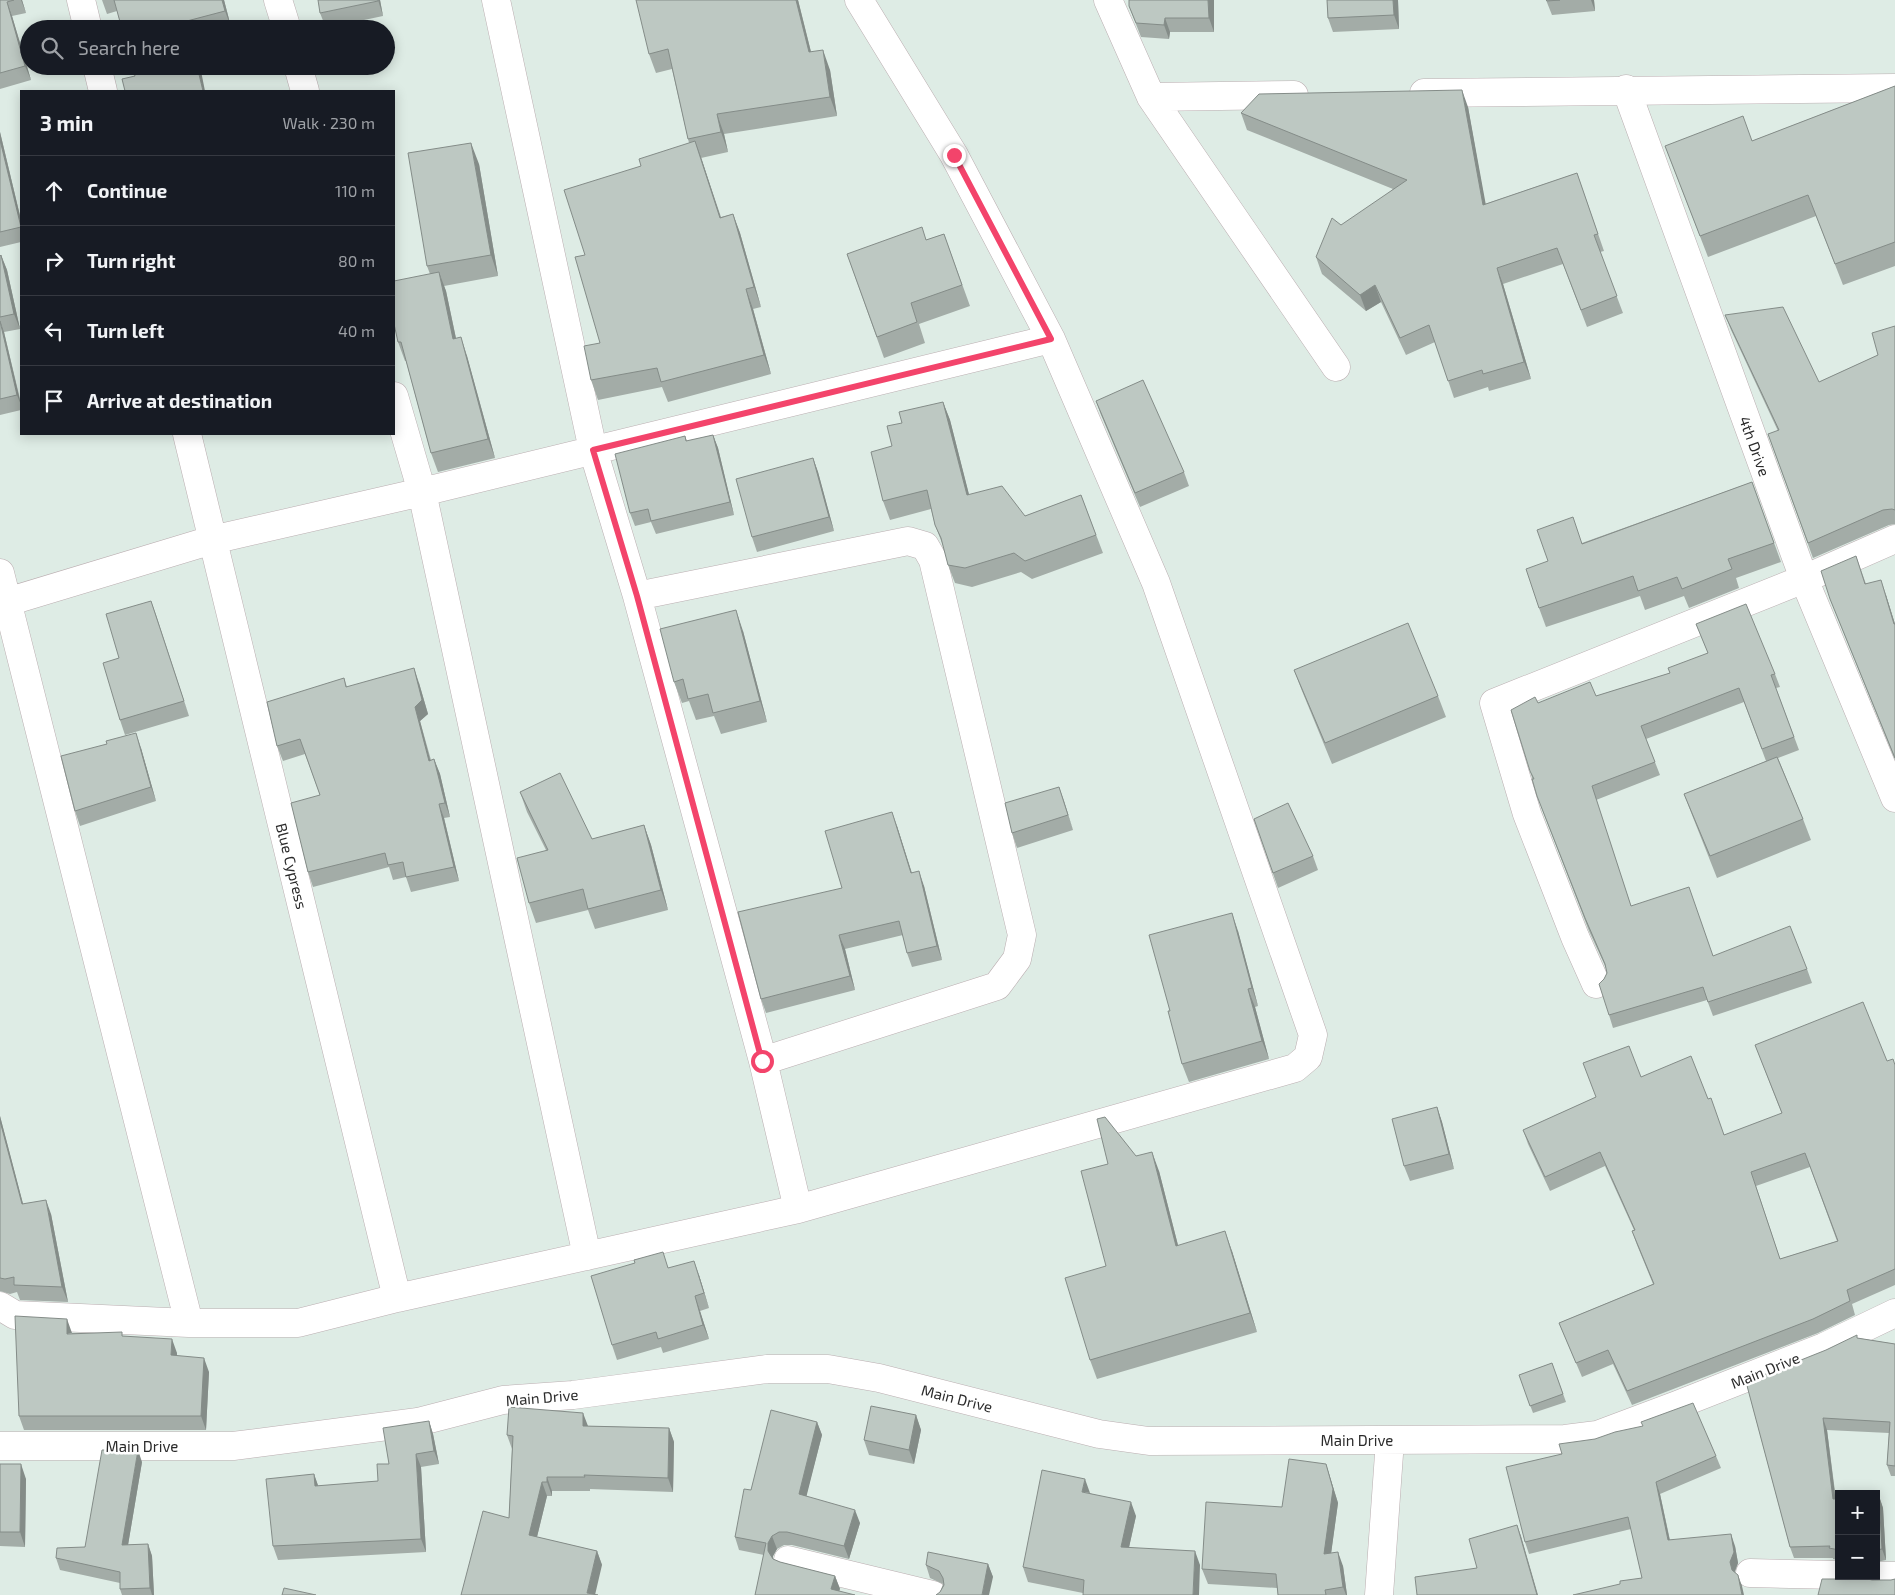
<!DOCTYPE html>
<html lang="en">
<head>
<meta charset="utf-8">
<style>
	:root { --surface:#171b24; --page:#20242c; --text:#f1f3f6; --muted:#9ea1a6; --line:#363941 }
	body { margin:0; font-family:"Exo 2",sans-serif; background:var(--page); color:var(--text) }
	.controls { position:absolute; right:15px; bottom:15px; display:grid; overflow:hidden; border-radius:0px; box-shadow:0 2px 12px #0003 }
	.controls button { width:45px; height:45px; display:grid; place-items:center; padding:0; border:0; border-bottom:1px solid var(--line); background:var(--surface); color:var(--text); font:25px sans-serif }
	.stop { position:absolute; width:15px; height:15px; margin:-11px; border:4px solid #f3446b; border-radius:50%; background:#fff }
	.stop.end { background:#f3446b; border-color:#fff; box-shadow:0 1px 5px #0008 }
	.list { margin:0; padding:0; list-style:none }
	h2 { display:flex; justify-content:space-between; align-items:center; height:65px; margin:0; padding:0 20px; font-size:21px }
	h2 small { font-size:16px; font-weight:400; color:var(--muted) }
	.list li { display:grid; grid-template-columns:32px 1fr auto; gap:15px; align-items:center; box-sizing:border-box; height:70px; padding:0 20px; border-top:1px solid var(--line) }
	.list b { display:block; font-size:19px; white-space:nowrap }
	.list em { font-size:16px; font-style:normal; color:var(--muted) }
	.icon { flex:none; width:28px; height:28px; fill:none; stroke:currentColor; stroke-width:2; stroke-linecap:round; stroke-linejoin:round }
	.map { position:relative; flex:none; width:1895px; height:1595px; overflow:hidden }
	.search { position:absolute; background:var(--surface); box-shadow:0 2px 12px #0003; left:20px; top:20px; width:375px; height:55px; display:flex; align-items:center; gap:12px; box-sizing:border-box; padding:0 18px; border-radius:28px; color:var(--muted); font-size:19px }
	.panel { position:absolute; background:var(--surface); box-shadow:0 2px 12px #0003; left:20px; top:90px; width:375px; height:345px; border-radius:0px }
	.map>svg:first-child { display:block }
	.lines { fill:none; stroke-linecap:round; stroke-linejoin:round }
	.minor-casing { stroke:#bbaeb1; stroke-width:29 }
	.minor { stroke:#fff; stroke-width:28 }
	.wall { fill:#a3aca7; fill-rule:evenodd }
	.shaded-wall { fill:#848c88 }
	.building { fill:#bdc8c2; stroke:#848c88; fill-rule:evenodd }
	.route { stroke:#f3446b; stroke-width:6 }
	.labels { text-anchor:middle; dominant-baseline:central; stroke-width:5; stroke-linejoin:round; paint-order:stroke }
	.street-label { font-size:15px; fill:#2b2b2b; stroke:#fff }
</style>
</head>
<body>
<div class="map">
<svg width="1895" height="1595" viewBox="0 0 1895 1595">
	<rect width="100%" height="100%" fill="#deece5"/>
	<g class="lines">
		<g class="minor-casing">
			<path id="minor" d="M81,0L88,29
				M278,0L287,29
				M496,0L593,450L637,596L763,1061L798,1209
				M1108,0L1151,97L1336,367
				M97,66L103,91
				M298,66L305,91
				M1626,89L1804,579L1895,798
				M1424,93L1895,88
				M1151,97L1294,95
				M394,396L422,492L587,1256
				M187,434L397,1298
				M0,573L189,1323
				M637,596L908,541L925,546L933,560L1022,935L1017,959L997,986L763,1061
				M0,604L212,540L422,492L1051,339
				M1596,984L1575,937L1527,814L1494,703L1804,579L1895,539
				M0,1306L15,1315L189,1323H298L397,1298L798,1209L1295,1068L1308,1057L1313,1035L1156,583L1051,339L954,155L859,0
				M0,1446H233L418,1422L503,1400L573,1395L767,1369H828L879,1378L1099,1434L1149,1441L1565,1439L1597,1435L1677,1405L1824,1347L1895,1313
				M788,1560L933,1595
				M1750,1573L1839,1575
				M1876,1576H1895
				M1379,1595L1390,1440"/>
		</g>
		<use href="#minor" class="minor"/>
	</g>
	<path class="wall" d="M0,0H22L26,13L12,16L31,80L0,89Z
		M102,0H224L231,27L224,29H122L117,11L107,14Z
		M380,0L383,16L326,28L320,13Z
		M798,0L811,52L830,70L837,116L724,134L728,152L701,158L721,217L733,214L740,233L761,307L753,309L771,374L668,402L662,387L598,400L591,380L600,343L585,255L641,166L689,143L672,69L656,73L649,54Z
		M1129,0H1214V32H1170L1169,39L1141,37L1129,6Z
		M1327,0H1398L1399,29L1333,32L1328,18Z
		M1546,0H1594L1595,11L1552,15Z
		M1895,86V266L1843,285L1816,216L1708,257L1665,146L1752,141Z
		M1468,107L1485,204L1577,173L1604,251L1600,252L1623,313L1587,327L1563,264L1503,284L1531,379L1489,391L1488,387L1454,398L1435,342L1406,355L1381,302L1366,311L1322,274L1316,257L1393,189L1247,130L1241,113Z
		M0,132L21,220V242L0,247Z
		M479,164L498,276L444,286L446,291L456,338L467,356L495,458L438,472L431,453L406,361H405L398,342L430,274L427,266Z
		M944,234L970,306L919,324L925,343L884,358L847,254L926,240Z
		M1,255L7,270L20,329L4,332L21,403V410L0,415V256Z
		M1725,315L1819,382L1878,355L1895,326V524L1889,525L1813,558L1768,434L1778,431L1731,330Z
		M1096,401L1184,472L1189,486L1140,507L1101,415Z
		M943,402L950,420L969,495L1025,516L1081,495L1103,553L1032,579L1021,572L972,587L955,583L948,565L944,548L935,525L931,509L890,520L883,501L892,446L902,423Z
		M713,435L718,448L734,515L656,534L651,522L635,526L630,513L685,436L687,441Z
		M813,458L818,472L834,531L757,552L752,537Z
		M1752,482L1781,562L1736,578L1739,588L1689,608L1684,596L1645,610L1640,596L1546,627L1539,608L1548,561L1582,543Z
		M1856,556L1866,584L1886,595L1895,624V760L1830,599Z
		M151,601L189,716L125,735L120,720L119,658Z
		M1696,624L1775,674L1780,687L1776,688L1799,750L1778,758L1803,819L1811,840L1717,878L1692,815L1684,794L1766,761L1744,702L1646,739L1660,775L1596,800L1631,906L1713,956L1807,969L1812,983L1713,1016L1707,1000L1613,1028L1609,1015L1604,979L1607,973L1606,968L1589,931L1542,809L1530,771L1538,703L1596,696L1670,673L1708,653Z
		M743,631L767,722L721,734L714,716L696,720L689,701L682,703L674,682Z
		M1294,670L1438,696L1446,717L1332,764L1302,691Z
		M344,678L347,687L419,683L428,714L420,721L431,760L434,759L440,774L450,817L444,818L459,881L411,892L406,877L393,880L389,867L313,887L308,872L320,795L305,754L283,761L277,746Z
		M141,748L156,801L80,826L75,811Z
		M1059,787L1073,830L1017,848L1012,833Z
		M520,792L592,839L644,825L651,845L668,910L595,929L588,910L536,923L529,903L546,850L527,812Z
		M1254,819L1313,856L1318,870L1278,888Z
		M897,826L912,873L924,886L942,960L912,967L907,953L903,935L845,949L855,990L766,1013L761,999L842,888Z
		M1238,931L1258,1006L1255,1007L1269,1059L1189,1082L1182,1064L1170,1011Z
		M1755,1045L1887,1061L1895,1065V1285L1852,1304L1855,1315L1818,1333L1632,1405L1613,1364L1582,1377L1559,1323L1653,1284L1637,1245L1632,1231L1634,1230L1605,1166L1550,1191L1528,1144L1523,1130L1641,1077L1708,1099L1724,1135L1782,1114ZM1810,1167L1837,1241L1780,1259L1756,1186Z
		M1437,1107L1442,1122L1454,1169L1410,1181L1404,1166Z
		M0,1116L23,1204L51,1214L68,1302L20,1300L17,1292L10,1294L0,1291Z
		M1136,1156L1159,1171L1178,1245L1232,1251L1257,1332L1097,1379L1090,1360L1106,1266L1108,1164Z
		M669,1268L699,1275L709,1308L700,1311L709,1339L663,1353L661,1347L617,1360L612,1345Z
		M72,1333L124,1336L177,1353V1356L209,1372L206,1430H24L19,1416Z
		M1858,1338L1895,1344V1476H1891L1887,1465L1889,1433L1827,1430L1836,1499H1839V1560L1833,1559V1558H1794L1790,1547L1746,1382Z
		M1552,1363L1566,1402L1533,1413L1519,1375Z
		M916,1415L921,1430L914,1464L869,1455L864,1440Z
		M429,1421L433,1434L439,1464L421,1467L426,1552L278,1560L273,1546L314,1474L318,1486L378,1481L389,1464Z
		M817,1422L822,1435L806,1496L860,1523L849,1559L792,1545H784L777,1549L773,1556V1559L780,1562L835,1576L840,1589L755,1595L764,1555L739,1550L735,1537L751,1490Z
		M588,1426L669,1428L674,1442L673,1492L590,1489V1491H552V1496H547L537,1537L597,1551L602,1565L461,1595L509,1518L512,1449L507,1435Z
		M1595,1439L1716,1456L1721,1468L1660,1494L1670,1540L1735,1546L1738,1563L1735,1572L1742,1586L1620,1584L1642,1578L1631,1529L1529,1554L1525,1542L1562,1454Z
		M142,1462L128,1545L148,1544L152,1556L154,1595H122L120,1589V1583L60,1570L56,1558L85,1547Z
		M0,1464L26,1479L25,1547L0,1546Z
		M1326,1464L1338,1503L1331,1553L1343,1566L1347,1595H1278L1277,1588L1208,1584L1202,1569L1282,1507Z
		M1090,1493L1136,1516L1129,1547L1200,1565L1083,1593L1028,1582L1023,1567Z
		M1879,1496L1883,1508L1886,1560L1876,1562V1497Z
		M988,1564L993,1577L940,1592L943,1584L930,1578L926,1565Z"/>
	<path class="shaded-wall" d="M21,0H22L26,13Z
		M222,0H224L231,27L225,11Z
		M378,0H380L383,16Z
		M796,0H798L816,72L809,52Z
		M1208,0H1214V32L1209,18Z
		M1393,0H1398L1399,29L1394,15Z
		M1591,0H1594L1595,11Z
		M7,2L12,16L31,80L25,66Z
		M1165,18L1170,32L1169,39L1164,25Z
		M823,50L830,70L837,116L830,97Z
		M197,66H200L205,91H203Z
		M1462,90L1468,107L1489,222L1483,205Z
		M717,114L724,134L728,152L721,132Z
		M0,132L21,220V227L0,140Z
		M695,141L702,160L727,237L720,218Z
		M471,143L479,164L498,276L491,255Z
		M733,214L740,233L761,307L754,287Z
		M1,255L7,270L20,329L14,314Z
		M1497,268L1503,284L1531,379L1524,362Z
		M439,272L446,291L460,358L453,339Z
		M1375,285L1381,302L1366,311L1360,295Z
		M746,289L753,309L771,374L764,355Z
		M0,320L4,332L21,405L17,395Z
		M461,337L467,356L495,458L488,439Z
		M943,402L950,420L974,514L967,495Z
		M713,435L718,448L734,515L730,502Z
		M813,458L818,472L834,531L829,517Z
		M1881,580L1886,595L1895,624V627Z
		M151,601L156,615L189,716L184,701Z
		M736,610L743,631L767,722L760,701Z
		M414,668L419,683L428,714L420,721L434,775L429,761L415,707Z
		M136,733L141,748L156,801L151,787Z
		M434,759L440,774L450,817L445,803Z
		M1059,787L1064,801L1073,830L1068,815Z
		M439,804L444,818L459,881L454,867Z
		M892,812L897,826L916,887L911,873Z
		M644,825L651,845L668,910L661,890Z
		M919,871L924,886L942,960L937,946Z
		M1232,913L1238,931L1258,1006L1252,988Z
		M839,935L845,949L855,990L850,976Z
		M1248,989L1255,1007L1269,1059L1262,1041Z
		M1437,1107L1442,1122L1454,1169L1449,1154Z
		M0,1116L27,1219L22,1204L0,1121Z
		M1152,1152L1159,1171L1183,1265L1176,1246Z
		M46,1200L51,1214L68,1302L62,1287Z
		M1225,1231L1232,1251L1257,1332L1250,1313Z
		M694,1261L699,1275L709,1308L704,1293Z
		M695,1296L700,1311L709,1339L703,1325Z
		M67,1319L72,1333L67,1334Z
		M172,1339L177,1353L176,1370L171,1355Z
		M204,1358L209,1372L206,1430L201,1416Z
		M583,1413L588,1426H583Z
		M916,1415L921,1430L914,1464L909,1450Z
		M1823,1418L1827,1430L1837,1511L1833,1499Z
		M429,1421L433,1434L439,1464L434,1451Z
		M817,1422L822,1435L804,1506L799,1494Z
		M669,1428L674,1442L673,1492L668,1478Z
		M138,1450L142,1462L126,1557L122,1545Z
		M416,1454L421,1467L426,1552L421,1539Z
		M21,1464L26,1479L25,1547L20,1532Z
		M1326,1464L1338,1503L1329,1569L1324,1554Z
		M314,1474L319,1488L315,1486Z
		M547,1477L552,1491V1496L547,1482Z
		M1085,1479L1090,1493L1082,1492Z
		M542,1482L547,1496L534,1549L529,1535Z
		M1656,1482L1660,1494L1672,1551L1668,1540Z
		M1879,1496L1883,1508L1886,1560L1882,1549Z
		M1131,1502L1136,1516L1126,1561L1121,1547Z
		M855,1510L860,1523L849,1559L844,1546Z
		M1517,1525L1521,1536L1538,1595H1537Z
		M1731,1534L1735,1546L1738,1563L1734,1573L1732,1570L1730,1562Z
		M772,1536L777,1549L773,1556V1564L768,1551V1543Z
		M148,1544L152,1556L154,1595H152L150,1588Z
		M597,1551L602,1565L595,1595L587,1593Z
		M1195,1551L1200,1565L1199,1595H1193Z
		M1338,1552L1343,1566L1347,1595H1346L1343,1587Z
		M988,1564L993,1577L989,1595H982Z
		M1738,1575L1742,1586L1744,1595H1742Z
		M835,1576L840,1589L838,1595L831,1589Z"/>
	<path class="building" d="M0,0H14L7,2L25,66L0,73Z
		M114,0H222L225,11L187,21L189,29H122Z
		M318,0H378V1L320,13Z
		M636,0H796L809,52L823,50L830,97L717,114L721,132L688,139L668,49L649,54Z
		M1129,0H1208L1209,18H1165L1164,25L1136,23L1129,6Z
		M1327,0H1393L1394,15L1328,18Z
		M1546,0H1560L1547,1Z
		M132,66H197L203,91H125L122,79L135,76Z
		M1895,86V242L1835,264L1808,195L1700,236L1665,146L1743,116L1752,141Z
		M1462,90L1483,205L1577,173L1598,234L1594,235L1617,296L1581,310L1557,248L1497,268L1524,362L1483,374L1482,370L1448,381L1429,325L1400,338L1375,285L1360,295L1316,257L1332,218L1341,225L1407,180L1241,113L1259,94Z
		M0,140L21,227L0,232Z
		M695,141L720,218L733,214L754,287L746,289L764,355L661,382L657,368L591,380L584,346L600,343L575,257L585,255L564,190L641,166L639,159Z
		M471,143L491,255L427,266L408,153Z
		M922,227L926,240L944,234L962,285L911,303L917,322L877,337L847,254Z
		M1,255L14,314L0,317V256Z
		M439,272L453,339L461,337L488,439L431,453L401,342H398L394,324V281Z
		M1783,307L1819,382L1878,355L1872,333L1895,326V510L1892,509L1883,510L1808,543L1768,434L1779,430L1725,315Z
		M0,321L17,395L0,399Z
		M1143,380L1184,472L1135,493L1096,401Z
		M943,402L967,495L1002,486L1025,516L1081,495L1096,535L1025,561L1014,553L965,568L948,565L941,538L935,525L927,490L883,501L871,452L892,446L887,426L902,423L899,412Z
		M713,435L730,502L651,521L648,509L630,513L615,454L685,436L686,441Z
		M813,458L829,517L752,537L736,479Z
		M1752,482L1774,543L1728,559L1732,569L1682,589L1677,577L1638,591L1633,576L1539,608L1526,569L1548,561L1537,530L1573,517L1582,544Z
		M1856,556L1865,584L1881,580L1894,624H1895V758L1830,599L1821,571Z
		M151,601L184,701L120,720L103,663L119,658L106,614Z
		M1746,604L1775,674L1771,675L1794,737L1762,749L1739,688L1641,726L1655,762L1592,786L1631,906L1689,887L1713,956L1790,926L1807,969L1708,1002L1703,987L1609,1015L1599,984L1604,979L1607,973L1605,964L1585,918L1537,796L1532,779H1534L1530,771L1511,710L1535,697L1538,703L1590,682L1596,696L1670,673L1668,668L1708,653L1696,624Z
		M736,610L760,701L713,713L708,694L688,699L683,679L674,682L660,629Z
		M1408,623L1438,696L1325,743L1294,670Z
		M414,668L422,700L415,707L429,761L434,759L445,803L439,804L454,867L406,877L403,862L388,865L385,853L308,872L291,803L320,795L300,739L277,746L267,702L344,678L346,687Z
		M136,733L151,787L75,811L61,756L107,744L106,741Z
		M1777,757L1803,819L1710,856L1684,794Z
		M560,773L592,839L644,825L661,890L588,909L583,889L529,903L517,858L548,850L520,792Z
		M1059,787L1068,815L1012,833L1005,803Z
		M1288,803L1313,856L1273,873L1254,819Z
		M892,812L911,873L919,871L937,946L907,953L899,921L839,935L850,976L761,999L738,912L842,888L825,831Z
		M1232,913L1252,988L1248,989L1262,1041L1182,1064L1168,1011H1170L1149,935Z
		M1863,1002L1887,1061L1893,1059L1895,1065V1269L1847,1290L1850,1301L1813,1319L1627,1391L1608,1350L1576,1363L1559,1323L1654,1284L1632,1231L1635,1230L1600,1152L1545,1177L1523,1130L1596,1097L1583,1063L1629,1046L1641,1077L1691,1056L1708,1099L1711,1098L1724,1135L1782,1113L1755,1045ZM1805,1153L1838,1241L1780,1259L1751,1172Z
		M1437,1107L1449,1154L1404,1166L1392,1119Z
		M1105,1117L1136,1156L1152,1152L1176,1246L1225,1231L1250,1313L1090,1360L1065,1278L1106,1266L1081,1171L1108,1164L1097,1119Z
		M0,1121L22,1204L46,1200L62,1287L14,1285V1277L5,1279L0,1278Z
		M663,1252L668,1268L694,1261L704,1293L695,1296L703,1325L658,1339L656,1332L612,1345L591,1276L635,1263L634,1260Z
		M15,1316L67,1319V1334L122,1332V1336L172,1339L171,1355L204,1358L201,1416H19Z
		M1857,1335V1338L1895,1344V1466L1887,1465L1890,1422L1823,1418L1833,1499H1839V1550L1829,1548L1830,1546L1790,1547L1746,1382L1826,1350Z
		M1552,1363L1563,1394L1530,1406L1519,1375Z
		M1693,1403L1716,1456L1656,1482L1668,1540L1731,1534L1734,1552L1730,1562L1732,1570L1738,1575L1742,1595H1573L1620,1584V1581L1642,1578L1628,1517L1525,1542L1506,1467L1562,1454L1559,1444L1595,1439L1615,1432L1643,1426L1641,1422Z
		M871,1406L916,1415L909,1450L864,1440Z
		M509,1407L583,1413V1426L669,1428L668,1478L584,1475L585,1477H547V1482H542L529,1535L597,1551L587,1593L598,1595H461L483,1511L509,1518L513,1436L507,1435Z
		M771,1410L817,1422L799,1494L855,1510L844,1546L787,1532H779L772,1536L768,1543V1551L773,1559L780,1562L835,1576L831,1589L855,1595H755L766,1543L735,1537L744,1489L751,1490Z
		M429,1421L434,1451L416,1454L421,1539L273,1546L266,1479L314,1474L315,1486L378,1481L377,1464H389L383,1428Z
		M102,1450H138L122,1545L148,1544L150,1588L120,1589V1572L56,1558L57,1548L85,1547Z
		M1289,1459L1326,1464L1333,1489L1324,1554L1338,1552L1343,1587L1325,1590L1326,1595H1278L1276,1574L1202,1569L1206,1502L1282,1507Z
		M0,1464H21L20,1532H0Z
		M1042,1470L1085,1479L1082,1492L1131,1502L1121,1547L1195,1551L1193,1595H1083L1084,1580L1023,1567Z
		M1879,1496L1882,1549L1876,1550V1497Z
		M1517,1525L1537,1595H1417L1415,1577L1477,1568L1469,1539Z
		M928,1552L988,1564L982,1595H936L940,1592L944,1585L943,1578L939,1571L926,1565Z
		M1844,1576H1862L1864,1578L1872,1580H1891L1895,1579V1595H1818L1822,1579H1835Z
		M284,1588L316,1595H282Z"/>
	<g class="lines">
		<path class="route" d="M762,1061L637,596L593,450L1051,339L954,155"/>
	</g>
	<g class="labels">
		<g class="street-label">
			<text transform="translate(1755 446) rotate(70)">4th Drive</text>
			<text transform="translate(292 866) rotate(76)">Blue Cypress</text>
			<text transform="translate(1765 1370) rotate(-22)">Main Drive</text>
			<text transform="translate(542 1397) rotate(-5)">Main Drive</text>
			<text transform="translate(957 1398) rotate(14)">Main Drive</text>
			<text x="1357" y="1440">Main Drive</text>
			<text x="142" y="1446">Main Drive</text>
		</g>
	</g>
</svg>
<div class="controls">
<button>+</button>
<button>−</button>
</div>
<div class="stop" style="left:762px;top:1061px"></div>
<div class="stop end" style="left:954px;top:155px"></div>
<div class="search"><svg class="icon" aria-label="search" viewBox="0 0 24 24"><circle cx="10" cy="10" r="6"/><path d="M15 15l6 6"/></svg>Search here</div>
<section class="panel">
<h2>3 min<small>Walk · 230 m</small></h2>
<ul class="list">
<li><svg class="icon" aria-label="ahead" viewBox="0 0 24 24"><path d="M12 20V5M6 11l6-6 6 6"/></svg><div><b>Continue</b></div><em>110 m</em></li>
<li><svg class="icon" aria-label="right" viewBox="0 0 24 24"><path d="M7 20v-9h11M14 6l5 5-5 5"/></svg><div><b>Turn right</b></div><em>80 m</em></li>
<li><svg class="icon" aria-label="left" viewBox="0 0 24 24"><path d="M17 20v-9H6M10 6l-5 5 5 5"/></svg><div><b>Turn left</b></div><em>40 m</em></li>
<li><svg class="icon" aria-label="arrive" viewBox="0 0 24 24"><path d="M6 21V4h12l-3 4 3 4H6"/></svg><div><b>Arrive at destination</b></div></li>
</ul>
</section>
</div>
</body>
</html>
